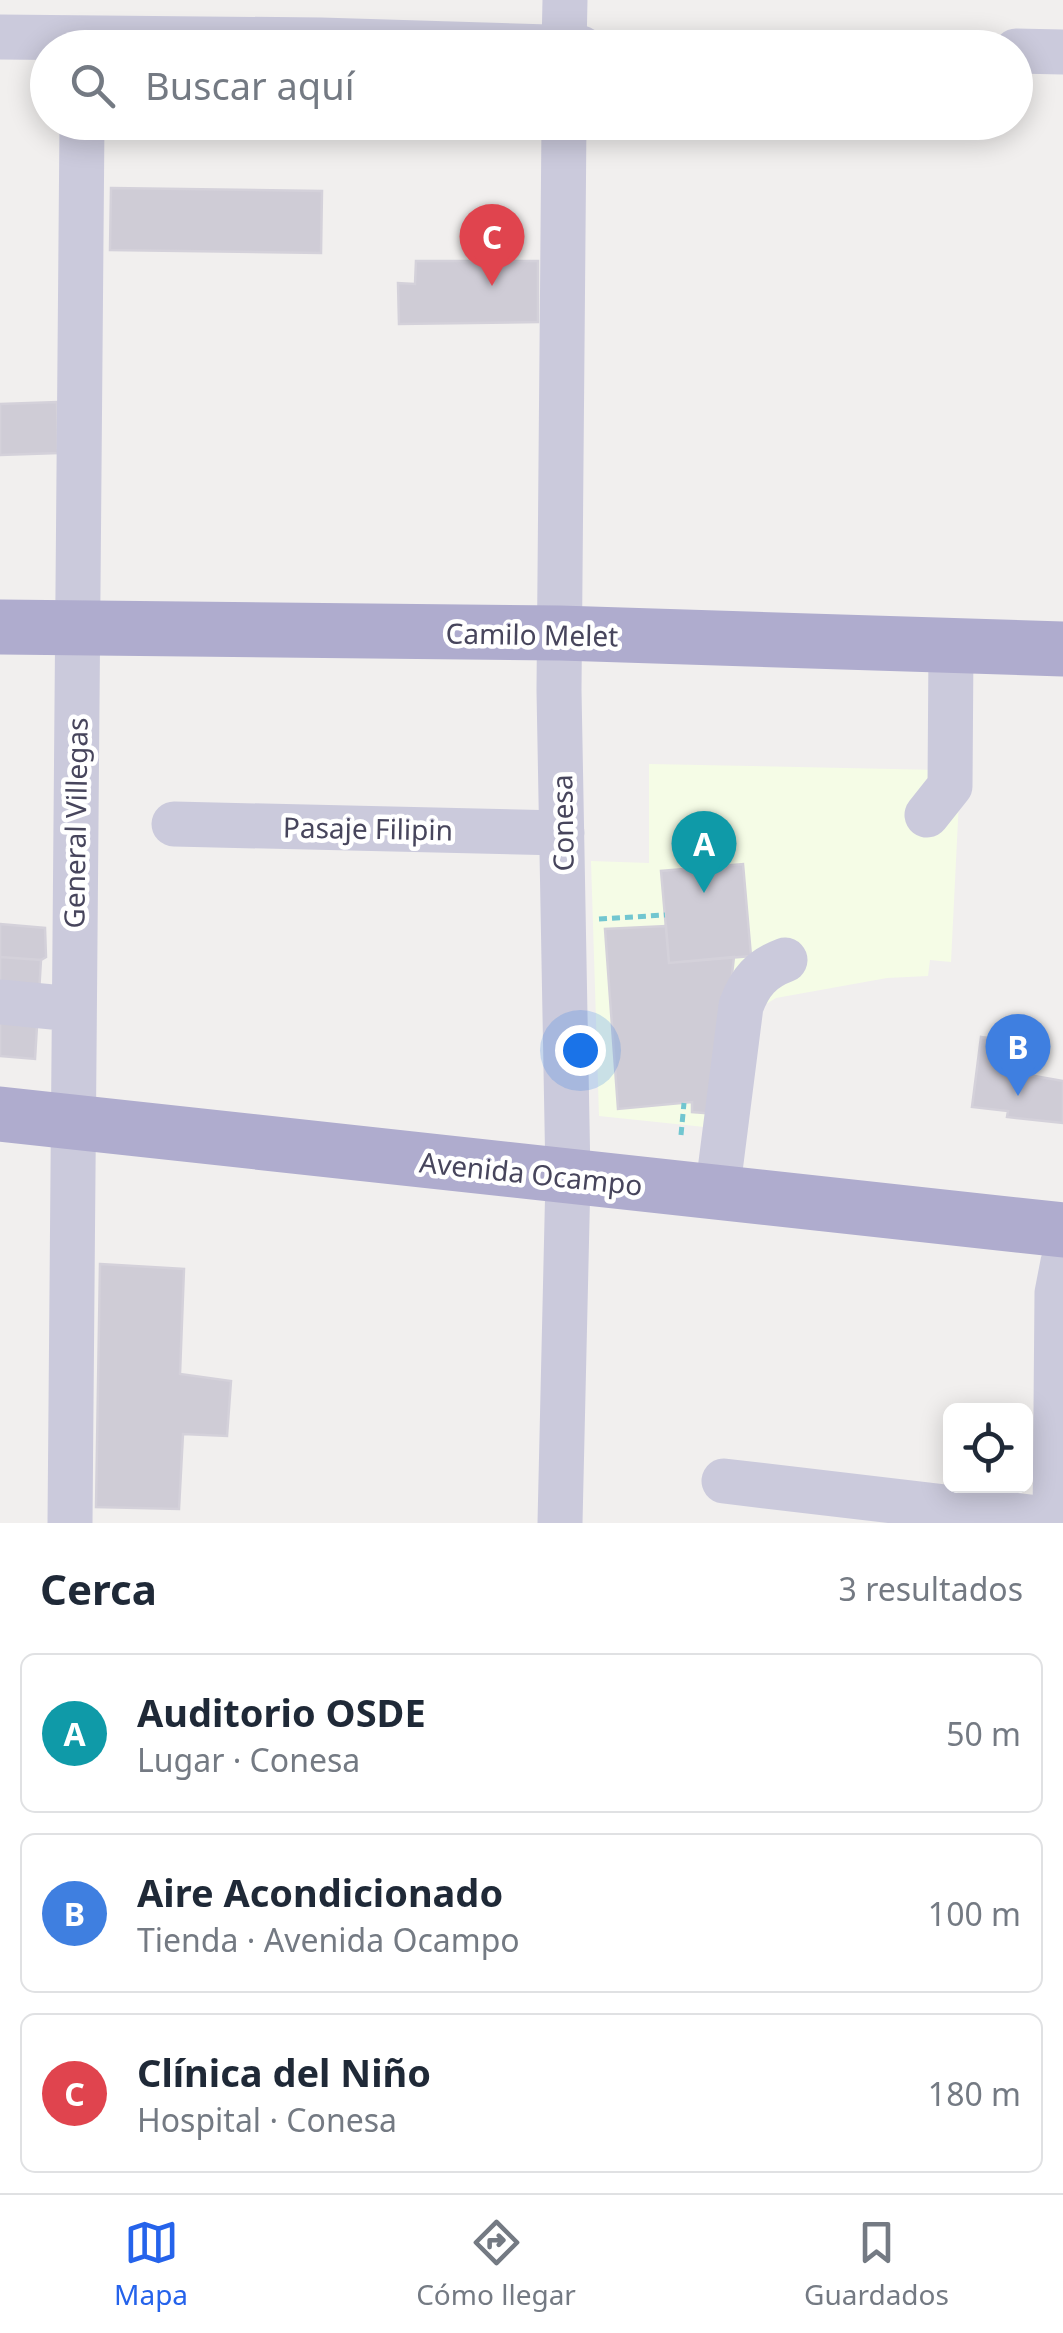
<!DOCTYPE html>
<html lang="es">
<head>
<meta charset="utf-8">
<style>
	:root { --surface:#fff; --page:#f6f6f7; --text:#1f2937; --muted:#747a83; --line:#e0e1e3; --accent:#2563eb }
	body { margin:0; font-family:"Noto Sans",sans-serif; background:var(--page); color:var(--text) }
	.controls { position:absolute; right:30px; bottom:30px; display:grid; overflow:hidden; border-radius:15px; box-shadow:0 5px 25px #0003 }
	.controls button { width:90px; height:90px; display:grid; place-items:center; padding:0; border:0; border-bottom:2px solid var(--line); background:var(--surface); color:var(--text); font:50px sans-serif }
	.you { position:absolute; left:580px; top:1050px; width:35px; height:35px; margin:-25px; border:8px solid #fff; border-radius:50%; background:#1a73e8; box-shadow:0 0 0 15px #1a73e833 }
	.badge { display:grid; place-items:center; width:65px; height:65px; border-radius:50%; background:var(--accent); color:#fff; font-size:32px; font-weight:700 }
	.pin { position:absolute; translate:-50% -82px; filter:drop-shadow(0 2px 5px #0008) }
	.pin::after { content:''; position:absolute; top:52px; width:35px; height:30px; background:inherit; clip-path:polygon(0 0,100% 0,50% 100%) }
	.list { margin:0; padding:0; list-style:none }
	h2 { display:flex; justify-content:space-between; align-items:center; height:130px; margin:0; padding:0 40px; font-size:42px }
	h2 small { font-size:32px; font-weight:400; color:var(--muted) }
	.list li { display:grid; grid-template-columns:65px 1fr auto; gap:30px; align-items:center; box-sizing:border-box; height:160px; margin:0 20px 20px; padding:0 20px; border:2px solid var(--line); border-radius:15px }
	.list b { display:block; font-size:38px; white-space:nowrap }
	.list p { margin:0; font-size:32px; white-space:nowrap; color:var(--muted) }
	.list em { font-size:32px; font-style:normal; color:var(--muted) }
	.icon { flex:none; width:55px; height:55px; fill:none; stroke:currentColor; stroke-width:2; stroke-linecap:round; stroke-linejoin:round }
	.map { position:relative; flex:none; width:1063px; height:1523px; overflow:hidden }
	.search { position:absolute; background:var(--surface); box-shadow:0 5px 25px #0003; left:30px; right:30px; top:30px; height:110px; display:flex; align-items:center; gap:25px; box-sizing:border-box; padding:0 35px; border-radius:55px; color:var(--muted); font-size:38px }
	.sheet { height:670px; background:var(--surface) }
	nav { display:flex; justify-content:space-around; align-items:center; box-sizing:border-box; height:140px; border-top:2px solid var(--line); background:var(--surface); font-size:28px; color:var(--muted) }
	nav a { display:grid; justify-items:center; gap:5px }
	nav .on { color:var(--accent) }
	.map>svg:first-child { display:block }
	.commercial { fill:#f5fce6 }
	.building { fill:#cfccd6; stroke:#d4d1da; stroke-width:2.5 }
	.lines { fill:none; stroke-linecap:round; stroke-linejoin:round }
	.path { stroke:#71c6d0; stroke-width:5; stroke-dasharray:8 5; stroke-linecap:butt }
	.minor { stroke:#cbcadc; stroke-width:45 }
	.major { stroke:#afacce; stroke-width:55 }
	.labels { text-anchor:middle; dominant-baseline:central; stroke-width:9; stroke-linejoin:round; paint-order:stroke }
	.street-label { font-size:28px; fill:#47455c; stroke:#fff }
</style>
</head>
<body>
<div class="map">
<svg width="1063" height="1523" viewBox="0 0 1063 1523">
	<rect width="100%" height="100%" fill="#f1efee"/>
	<path class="commercial" d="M963,719L951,962L930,960L928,976L887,978L776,998L763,1006L714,1128L599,1116L591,861L649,863V764L940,770Z"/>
	<path class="building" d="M111,188L322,191L321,253L110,250Z
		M416,261H538V322L399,324L398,283L415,284Z
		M57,402L58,453L0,455V404Z
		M743,864L751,956L669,963L661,871Z
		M0,924L45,928L46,957L41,960L0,957Z
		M666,926L669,963L734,957L716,1114L692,1112V1102L618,1109L605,929Z
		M0,957L41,960L35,1059L0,1056Z
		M981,1037L1030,1043L1029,1075L1063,1081V1123L1007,1117L1008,1111L972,1107Z
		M100,1264L184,1269L180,1374L231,1381L227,1436L183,1434L179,1509L96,1507Z"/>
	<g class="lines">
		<path class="path" d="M599,919L665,915
			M681,1135L684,1103"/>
		<path class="minor" d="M0,37L321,40L581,48
			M564,48L565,0
			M1016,51L1063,52
			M927,815L950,786L951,647
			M174,824L562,833
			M0,1002L73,1009
			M717,1194L741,1006C750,982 761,969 785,960
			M724,1481L1063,1521
			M70,1523L82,122
			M560,1523L568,1177L559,690L564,122
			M1055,1523L1057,1293L1063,1262"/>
		<path class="major" d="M0,627L560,633L1063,649
			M0,1114L1063,1230"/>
	</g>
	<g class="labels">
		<g class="street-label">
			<text transform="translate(532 634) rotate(1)">Camilo Melet</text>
			<text transform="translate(75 823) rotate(-89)">General Villegas</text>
			<text transform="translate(562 823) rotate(-91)">Conesa</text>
			<text transform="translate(368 828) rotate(1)">Pasaje Filipin</text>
			<text transform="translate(531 1173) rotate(6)">Avenida Ocampo</text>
		</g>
	</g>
</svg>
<div class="controls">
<button><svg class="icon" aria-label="locate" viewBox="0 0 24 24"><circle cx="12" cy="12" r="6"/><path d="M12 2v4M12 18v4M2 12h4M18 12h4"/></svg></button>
</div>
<div class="you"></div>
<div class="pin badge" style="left:704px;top:893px;background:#0f9aa8">A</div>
<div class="pin badge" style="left:1018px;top:1096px;background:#3f7fe0">B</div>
<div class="pin badge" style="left:492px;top:286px;background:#e0444e">C</div>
<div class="search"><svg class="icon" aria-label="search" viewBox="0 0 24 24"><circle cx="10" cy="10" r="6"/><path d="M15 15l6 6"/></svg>Buscar aquí</div>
</div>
<section class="sheet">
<h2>Cerca<small>3 resultados</small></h2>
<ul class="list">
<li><span class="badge" style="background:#0f9aa8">A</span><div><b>Auditorio OSDE</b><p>Lugar · Conesa</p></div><em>50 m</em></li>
<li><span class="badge" style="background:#3f7fe0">B</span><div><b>Aire Acondicionado</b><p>Tienda · Avenida Ocampo</p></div><em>100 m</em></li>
<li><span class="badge" style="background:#e0444e">C</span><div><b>Clínica del Niño</b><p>Hospital · Conesa</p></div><em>180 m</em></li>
</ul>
</section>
<nav>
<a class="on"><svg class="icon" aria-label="map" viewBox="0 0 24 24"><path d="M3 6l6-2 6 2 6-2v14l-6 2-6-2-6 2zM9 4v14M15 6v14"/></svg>Mapa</a>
<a><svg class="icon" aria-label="directions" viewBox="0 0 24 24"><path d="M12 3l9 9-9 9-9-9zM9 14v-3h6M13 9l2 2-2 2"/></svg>Cómo llegar</a>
<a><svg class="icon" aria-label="saved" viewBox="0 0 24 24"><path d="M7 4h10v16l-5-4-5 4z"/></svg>Guardados</a>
</nav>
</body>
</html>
